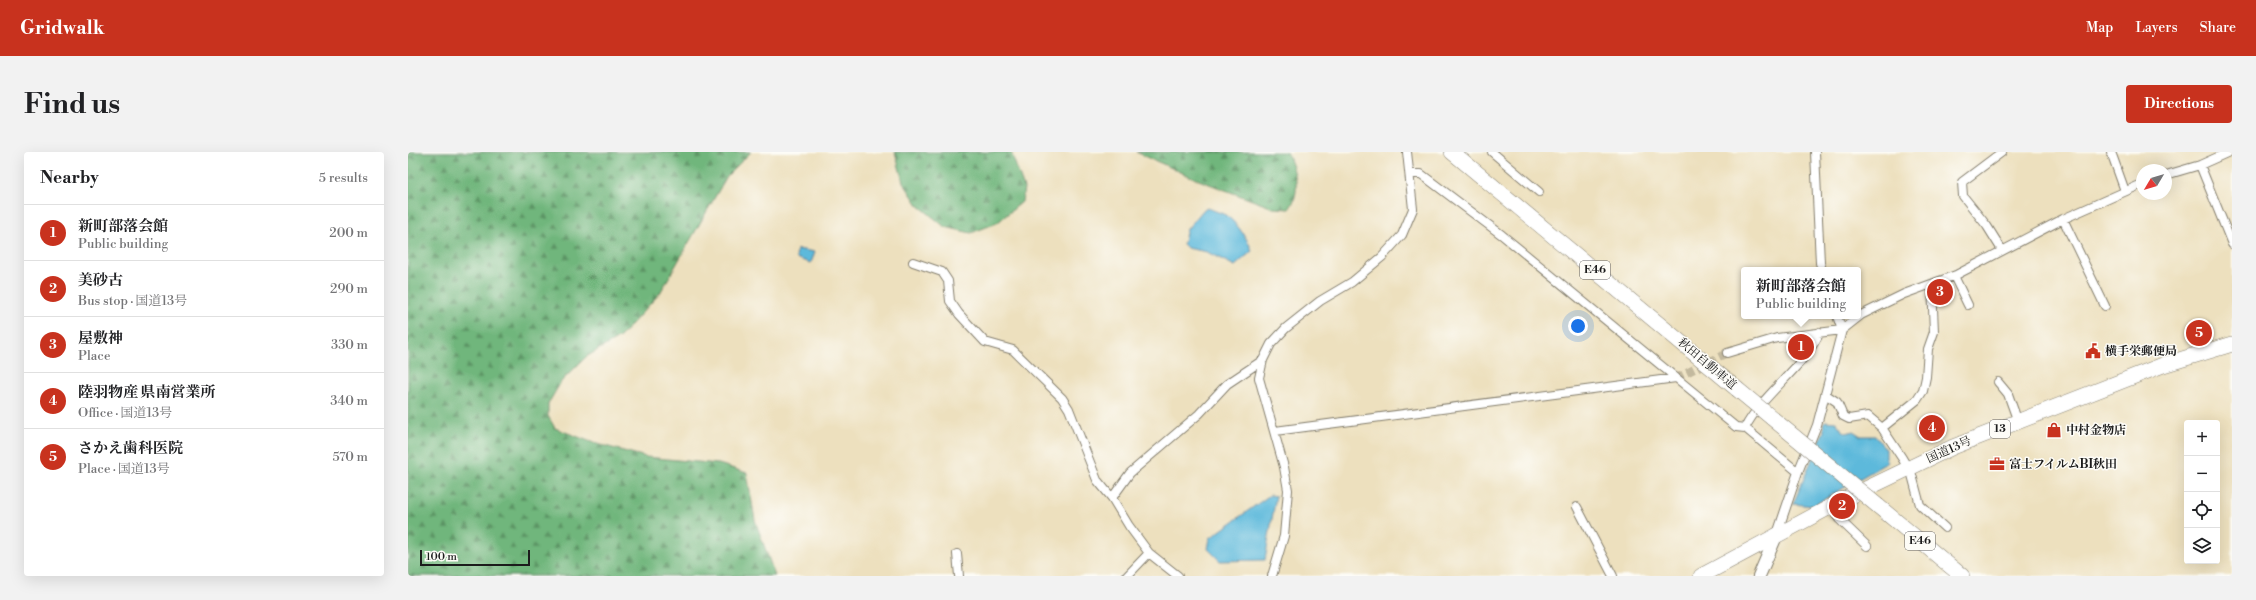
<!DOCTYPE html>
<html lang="en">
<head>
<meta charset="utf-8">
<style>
	:root { --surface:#fff; --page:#f2f2f2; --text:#202124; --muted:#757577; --line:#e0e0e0; --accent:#c8321e }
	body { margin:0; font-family:"Libre Bodoni","Noto Serif JP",serif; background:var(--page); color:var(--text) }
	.controls { position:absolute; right:12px; bottom:12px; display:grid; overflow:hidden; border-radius:4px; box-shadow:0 4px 16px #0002 }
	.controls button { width:36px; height:36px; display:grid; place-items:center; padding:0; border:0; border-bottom:1px solid var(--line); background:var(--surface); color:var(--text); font:20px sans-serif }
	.compass { position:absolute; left:1728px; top:12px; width:36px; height:36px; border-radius:50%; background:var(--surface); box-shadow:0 4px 16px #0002; rotate:232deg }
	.scale { position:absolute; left:12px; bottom:10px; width:110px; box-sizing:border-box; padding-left:4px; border:2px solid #1c1c1c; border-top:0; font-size:11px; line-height:14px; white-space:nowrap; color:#1c1c1c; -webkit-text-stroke:3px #fdfcf7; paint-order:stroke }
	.you { position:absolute; left:1170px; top:174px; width:14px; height:14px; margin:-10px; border:3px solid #fff; border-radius:50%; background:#1a73e8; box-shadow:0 0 0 6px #1a73e833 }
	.badge { display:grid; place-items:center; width:26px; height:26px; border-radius:50%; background:var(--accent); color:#fff; font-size:13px; font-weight:700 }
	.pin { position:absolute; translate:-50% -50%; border:2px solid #fff; box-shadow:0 1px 4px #0006 }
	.popup { position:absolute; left:1333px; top:115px; width:120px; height:52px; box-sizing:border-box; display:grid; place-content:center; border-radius:4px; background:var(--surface); filter:drop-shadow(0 1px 3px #0005); font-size:13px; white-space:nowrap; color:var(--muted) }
	.popup b { font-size:15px; color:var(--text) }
	.popup::after { content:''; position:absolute; left:50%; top:100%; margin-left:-8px; border:8px solid transparent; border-top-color:var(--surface) }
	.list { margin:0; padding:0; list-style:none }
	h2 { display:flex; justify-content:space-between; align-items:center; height:52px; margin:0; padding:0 16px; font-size:17px }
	h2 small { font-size:13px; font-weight:400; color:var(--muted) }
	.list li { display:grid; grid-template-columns:26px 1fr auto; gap:12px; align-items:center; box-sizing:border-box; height:56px; padding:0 16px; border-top:1px solid var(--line) }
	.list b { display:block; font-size:15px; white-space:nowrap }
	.list p { margin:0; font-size:13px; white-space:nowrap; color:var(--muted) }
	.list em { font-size:13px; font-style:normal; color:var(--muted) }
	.icon { flex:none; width:22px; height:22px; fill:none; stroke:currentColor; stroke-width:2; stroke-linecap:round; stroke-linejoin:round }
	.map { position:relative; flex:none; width:1824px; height:424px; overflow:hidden; border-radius:4px }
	header { display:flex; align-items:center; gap:24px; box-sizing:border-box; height:56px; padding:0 20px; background:var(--accent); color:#fff }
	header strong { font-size:19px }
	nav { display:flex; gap:22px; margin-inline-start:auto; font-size:14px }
	.intro { display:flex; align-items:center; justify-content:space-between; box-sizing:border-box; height:96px; padding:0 24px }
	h1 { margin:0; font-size:28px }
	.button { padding:10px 18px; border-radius:4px; background:var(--accent); color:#fff; font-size:14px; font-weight:700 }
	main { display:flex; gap:24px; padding:0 24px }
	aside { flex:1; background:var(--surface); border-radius:4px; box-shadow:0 4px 16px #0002 }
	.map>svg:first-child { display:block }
	.forest { fill:url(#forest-firs); stroke:#46694c }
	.water { fill:#5db9db; stroke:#3c6a7c }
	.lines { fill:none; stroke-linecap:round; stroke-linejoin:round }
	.street-tunnel { stroke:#c3b99e; stroke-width:8; stroke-dasharray:8 4; stroke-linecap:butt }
	.street-casing { stroke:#847e6d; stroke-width:10 }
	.secondary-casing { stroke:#847e6d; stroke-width:14 }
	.highway-casing { stroke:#847e6d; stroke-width:16 }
	.street { stroke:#fff; stroke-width:8 }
	.secondary { stroke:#fff; stroke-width:12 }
	.highway { stroke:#fff; stroke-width:15 }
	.highway-bridge-casing { stroke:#847e6d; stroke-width:16; stroke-linecap:butt }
	.highway-bridge { stroke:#fff; stroke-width:15 }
	.labels { text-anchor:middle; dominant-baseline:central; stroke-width:3; stroke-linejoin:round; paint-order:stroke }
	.shield { fill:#fdfcf7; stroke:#605f5e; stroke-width:1 }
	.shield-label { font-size:11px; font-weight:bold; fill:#1c1c1c }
	.poi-label { font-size:12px; font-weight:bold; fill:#1c1c1c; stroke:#fdfcf7; text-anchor:start }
	.street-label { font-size:12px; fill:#1c1c1c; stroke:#fdfcf7 }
</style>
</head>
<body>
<header>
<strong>Gridwalk</strong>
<nav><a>Map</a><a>Layers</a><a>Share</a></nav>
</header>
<div class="intro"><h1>Find us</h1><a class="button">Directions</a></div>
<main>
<aside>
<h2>Nearby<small>5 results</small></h2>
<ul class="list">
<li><span class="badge">1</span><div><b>新町部落会館</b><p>Public building</p></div><em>200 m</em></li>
<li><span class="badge">2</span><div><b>美砂古</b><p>Bus stop · 国道13号</p></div><em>290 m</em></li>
<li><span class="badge">3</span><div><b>屋敷神</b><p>Place</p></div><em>330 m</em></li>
<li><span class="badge">4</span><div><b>陸羽物産 県南営業所</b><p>Office · 国道13号</p></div><em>340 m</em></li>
<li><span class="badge">5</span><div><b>さかえ歯科医院</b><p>Place · 国道13号</p></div><em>570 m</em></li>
</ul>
</aside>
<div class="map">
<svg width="1824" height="424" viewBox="0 0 1824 424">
	<defs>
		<pattern id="forest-firs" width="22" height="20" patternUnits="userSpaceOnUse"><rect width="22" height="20" fill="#70b67b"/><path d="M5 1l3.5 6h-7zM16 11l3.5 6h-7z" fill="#5b9364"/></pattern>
	</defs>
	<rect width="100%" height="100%" fill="#fdfcf7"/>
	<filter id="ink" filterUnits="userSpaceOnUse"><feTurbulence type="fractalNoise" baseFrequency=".025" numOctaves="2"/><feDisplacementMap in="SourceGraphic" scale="8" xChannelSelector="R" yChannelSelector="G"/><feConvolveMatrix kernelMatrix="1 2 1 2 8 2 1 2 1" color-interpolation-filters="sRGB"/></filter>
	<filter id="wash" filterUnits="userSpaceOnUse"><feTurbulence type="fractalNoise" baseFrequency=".012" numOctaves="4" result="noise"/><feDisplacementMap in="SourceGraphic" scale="16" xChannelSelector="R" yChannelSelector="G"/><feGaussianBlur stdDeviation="0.9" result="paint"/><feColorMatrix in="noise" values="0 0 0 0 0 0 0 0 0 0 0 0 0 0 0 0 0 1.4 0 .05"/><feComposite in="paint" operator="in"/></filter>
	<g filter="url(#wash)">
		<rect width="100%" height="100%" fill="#ede0be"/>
		<path class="forest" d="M0,0H343L319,24L252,141L212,185L178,205L153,230L140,252V264L147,276L186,291L238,305L311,312L339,321L347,368L367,424H0Z
			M487,0H603L616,36L614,50L589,71L563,81L537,75L510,53L495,30Z
			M728,0H879C887,18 894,40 881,57L865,56L788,27Z"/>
		<path class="water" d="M799,55C805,59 816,61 820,65C829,71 841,89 844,99L827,114L799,100L779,96L775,92L779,77L796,57Z
			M389,97L407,100L403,111L388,106Z
			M1417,269L1428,270L1434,278L1439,281L1445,279L1453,284H1467L1478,297V306L1480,310L1405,354L1385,352L1416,279L1415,271Z
			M862,343L868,344L857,408L812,409L800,397L802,386Z"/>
	</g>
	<g filter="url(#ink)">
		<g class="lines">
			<path class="street-tunnel" d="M1268,226L1319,201"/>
			<g class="street-casing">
				<path id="street" d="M1084,0L1131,40
					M1407,0L1412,111L1414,118
					M1703,0L1717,39
					M1792,13L1824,92
					M1003,22H1013L1094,83L1328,275L1337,276L1390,320
					M1758,23L1792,13L1821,0
					M1655,67L1697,154
					M1594,98L1579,74L1555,44L1554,30L1594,0
					M505,110L534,120L540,129L542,149L551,162L577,190L605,198L654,246L661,257L689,328L704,346L721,374L741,401L770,424
					M1546,124L1560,153
					M1319,201L1369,186L1434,178L1453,163L1496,142L1548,123L1655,67L1734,32
					M1590,230L1600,242L1610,270
					M1417,242L1429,250L1435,264L1441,267L1460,264L1474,276L1494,306L1504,323L1512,353L1537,376
					M1337,276C1356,240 1394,218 1412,180
					M1474,276L1509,248L1515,239L1518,225L1520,197L1526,180L1524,132
					M867,279L1268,226
					M704,346L722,321L791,262L819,232L855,208
					M1169,355L1205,424
					M1423,355L1431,367L1459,394
					M1369,382L1390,320L1409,273L1434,178L1429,164
					M549,402L551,424
					M719,424L741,401
					M864,424L876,384L880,338L876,315L851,226L855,208L863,192L878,176L912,149L944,130L974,105L994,83L1005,57L999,0"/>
			</g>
			<g class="secondary-casing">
				<path id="secondary" d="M1351,424L1369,382"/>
			</g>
			<g class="highway-casing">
				<path id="highway" d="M1044,0L1329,237
					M1470,354L1554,424
					M1293,424L1437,347L1545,295L1755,213L1824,192"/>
			</g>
			<use href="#street" class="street"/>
			<use href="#secondary" class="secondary"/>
			<use href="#highway" class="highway"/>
			<g class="highway-bridge-casing">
				<path id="highway-bridge" d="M1329,237L1470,354"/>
			</g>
			<use href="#highway-bridge" class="highway-bridge"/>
		</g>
	</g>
	<defs>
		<g id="civic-bare" transform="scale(1.2)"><path d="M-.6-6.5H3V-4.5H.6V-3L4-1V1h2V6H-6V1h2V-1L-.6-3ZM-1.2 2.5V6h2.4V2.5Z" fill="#c8321e" stroke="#fdfcf7" stroke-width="2.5" paint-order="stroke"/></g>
		<g id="shop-bare" transform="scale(1.2)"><path d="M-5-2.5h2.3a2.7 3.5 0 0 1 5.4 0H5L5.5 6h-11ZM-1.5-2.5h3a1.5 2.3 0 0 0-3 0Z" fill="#c8321e" stroke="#fdfcf7" stroke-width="2.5" paint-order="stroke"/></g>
		<g id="office-bare" transform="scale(1.2)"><path d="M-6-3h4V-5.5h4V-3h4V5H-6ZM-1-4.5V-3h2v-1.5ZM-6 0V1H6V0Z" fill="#c8321e" stroke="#fdfcf7" stroke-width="2.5" paint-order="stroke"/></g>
	</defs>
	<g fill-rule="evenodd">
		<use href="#civic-bare" x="1685" y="199"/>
		<use href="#shop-bare" x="1646" y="278"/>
		<use href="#office-bare" x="1589" y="312"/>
	</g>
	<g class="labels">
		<g class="shield">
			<rect x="1172" y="109" width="30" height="18" rx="3"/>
			<rect x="1582" y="268" width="20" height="18" rx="3"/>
			<rect x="1497" y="380" width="30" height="18" rx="3"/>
		</g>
		<g class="shield-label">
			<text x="1187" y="118">E46</text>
			<text x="1592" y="277">13</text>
			<text x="1512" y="389">E46</text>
		</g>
		<g class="poi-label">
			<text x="1697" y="199">横手栄郵便局</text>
			<text x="1658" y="278">中村金物店</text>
			<text x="1601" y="312">富士フイルムBI秋田</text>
		</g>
		<g class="street-label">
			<text transform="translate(1299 212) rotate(40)">秋田自動車道</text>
			<text transform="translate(1541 298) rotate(-24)">国道13号</text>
		</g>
	</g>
</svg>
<div class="controls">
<button>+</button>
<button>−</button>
<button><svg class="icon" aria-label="locate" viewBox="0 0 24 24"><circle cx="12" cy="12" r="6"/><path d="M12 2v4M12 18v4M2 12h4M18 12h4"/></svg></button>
<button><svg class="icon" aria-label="layers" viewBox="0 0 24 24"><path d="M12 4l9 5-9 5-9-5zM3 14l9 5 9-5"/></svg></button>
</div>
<svg class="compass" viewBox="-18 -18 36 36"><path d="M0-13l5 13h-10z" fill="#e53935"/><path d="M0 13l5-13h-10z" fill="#757577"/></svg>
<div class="scale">100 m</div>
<div class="you"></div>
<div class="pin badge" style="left:1393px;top:195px">1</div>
<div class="popup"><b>新町部落会館</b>Public building</div>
<div class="pin badge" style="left:1434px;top:354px">2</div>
<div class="pin badge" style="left:1532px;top:140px">3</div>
<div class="pin badge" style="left:1524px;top:276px">4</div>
<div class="pin badge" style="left:1791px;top:181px">5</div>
</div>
</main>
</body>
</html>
